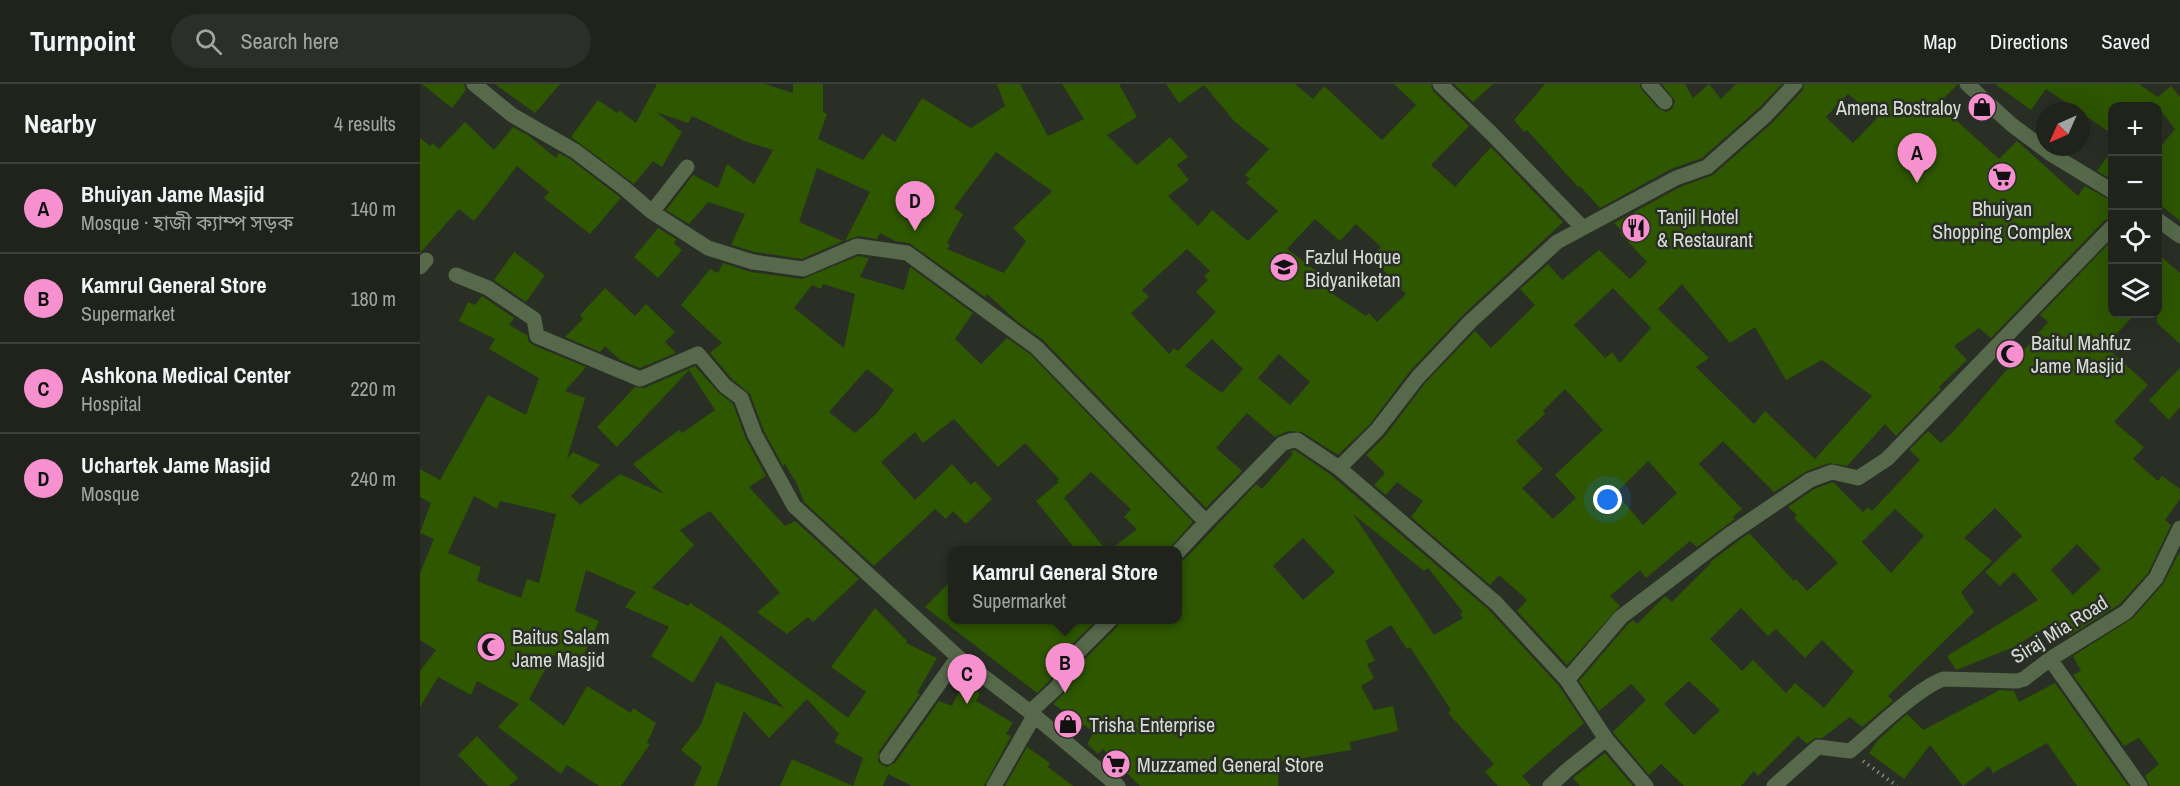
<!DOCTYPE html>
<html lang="en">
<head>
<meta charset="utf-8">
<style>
	:root { --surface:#1f231c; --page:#2c2f29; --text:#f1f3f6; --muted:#a1a4a3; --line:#3c403b; --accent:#f690cf }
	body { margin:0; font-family:"Archivo Narrow","Noto Sans Bengali",sans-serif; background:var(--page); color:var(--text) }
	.controls { position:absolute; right:18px; top:18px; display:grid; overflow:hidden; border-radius:12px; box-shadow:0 6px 24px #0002 }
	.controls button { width:54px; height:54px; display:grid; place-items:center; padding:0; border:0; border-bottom:2px solid var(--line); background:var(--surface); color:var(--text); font:30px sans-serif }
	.compass { position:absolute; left:1616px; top:18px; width:54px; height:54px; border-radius:50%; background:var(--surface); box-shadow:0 6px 24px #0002; rotate:225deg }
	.you { position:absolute; left:1188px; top:416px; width:21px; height:21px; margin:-15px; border:4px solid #fff; border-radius:50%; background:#1a73e8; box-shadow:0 0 0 9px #1a73e833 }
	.badge { display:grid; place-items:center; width:39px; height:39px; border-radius:50%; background:var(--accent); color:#111; font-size:20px; font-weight:700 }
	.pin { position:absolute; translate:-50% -50px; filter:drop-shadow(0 2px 3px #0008) }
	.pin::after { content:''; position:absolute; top:32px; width:21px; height:18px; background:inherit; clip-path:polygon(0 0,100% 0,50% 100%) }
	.popup { position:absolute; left:528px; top:462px; width:234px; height:78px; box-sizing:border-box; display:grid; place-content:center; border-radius:12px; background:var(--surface); filter:drop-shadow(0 2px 4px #0005); font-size:20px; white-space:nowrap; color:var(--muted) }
	.popup b { font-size:22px; color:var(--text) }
	.popup::after { content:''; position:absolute; left:50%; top:100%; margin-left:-12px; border:12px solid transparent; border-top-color:var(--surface) }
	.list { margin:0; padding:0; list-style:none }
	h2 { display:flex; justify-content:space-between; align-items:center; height:78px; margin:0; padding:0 24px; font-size:26px }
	h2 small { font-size:20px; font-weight:400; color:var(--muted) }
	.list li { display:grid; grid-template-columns:39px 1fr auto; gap:18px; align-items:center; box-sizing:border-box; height:90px; padding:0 24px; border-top:2px solid var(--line) }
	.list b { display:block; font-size:22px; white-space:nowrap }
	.list p { margin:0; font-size:20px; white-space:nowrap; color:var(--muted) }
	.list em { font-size:20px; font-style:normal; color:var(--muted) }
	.icon { flex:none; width:33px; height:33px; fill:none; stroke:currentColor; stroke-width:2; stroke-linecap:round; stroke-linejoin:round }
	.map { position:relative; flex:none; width:1760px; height:702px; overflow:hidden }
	header { display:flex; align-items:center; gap:36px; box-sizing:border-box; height:84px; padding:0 30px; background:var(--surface); border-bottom:2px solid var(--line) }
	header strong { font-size:28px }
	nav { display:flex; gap:33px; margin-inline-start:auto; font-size:21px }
	.search { width:420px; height:54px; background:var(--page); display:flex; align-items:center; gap:15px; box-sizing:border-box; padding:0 21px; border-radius:33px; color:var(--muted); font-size:22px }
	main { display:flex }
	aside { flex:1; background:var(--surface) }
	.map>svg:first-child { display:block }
	.building { fill:#2e5700; fill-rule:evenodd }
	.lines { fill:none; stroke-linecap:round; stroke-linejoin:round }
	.path { stroke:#82877f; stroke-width:4; stroke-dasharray:1.5 4.5; stroke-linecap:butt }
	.street { stroke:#56694a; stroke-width:15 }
	.labels { text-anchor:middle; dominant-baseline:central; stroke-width:5; stroke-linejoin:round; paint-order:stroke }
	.poi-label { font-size:20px; fill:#d8dcd6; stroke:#292f25; text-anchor:start }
	.street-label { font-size:20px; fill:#d8dcd6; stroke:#292f25 }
</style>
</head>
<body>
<header>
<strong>Turnpoint</strong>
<div class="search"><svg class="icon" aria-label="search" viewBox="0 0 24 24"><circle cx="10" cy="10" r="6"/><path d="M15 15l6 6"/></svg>Search here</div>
<nav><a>Map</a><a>Directions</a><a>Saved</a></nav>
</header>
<main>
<aside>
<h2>Nearby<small>4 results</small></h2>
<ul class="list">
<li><span class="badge">A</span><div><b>Bhuiyan Jame Masjid</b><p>Mosque · হাজী ক্যাম্প সড়ক</p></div><em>140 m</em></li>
<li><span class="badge">B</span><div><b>Kamrul General Store</b><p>Supermarket</p></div><em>180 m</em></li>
<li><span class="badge">C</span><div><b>Ashkona Medical Center</b><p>Hospital</p></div><em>220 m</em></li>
<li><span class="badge">D</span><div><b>Uchartek Jame Masjid</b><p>Mosque</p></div><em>240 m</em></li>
</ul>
</aside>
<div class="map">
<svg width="1760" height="702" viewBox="0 0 1760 702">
	<rect width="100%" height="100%" fill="#292f25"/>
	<path class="building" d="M2,0H44L46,6L32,24Z
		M75,0H140L115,29Z
		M237,0H345L373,9V0H403V28L407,30L398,55L443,76L462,50L475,58L502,14L551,44L585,22L577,0H600L628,52L664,35L642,0H699L717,33L687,51L717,81L750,53L768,73L757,81L769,96L748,112L778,142L792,126L828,157L858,127L826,99L830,95L825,91L849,65L815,38L784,1L759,19L746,0H875L893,15L904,2L962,56L996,21L974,0H1011L1013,7L1049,42L1011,81L1035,103L1071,63L1143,138L1043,231L991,286L950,340L918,371L882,348L868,347L855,353L827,329L796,364L822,387L786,424L623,256L598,238L567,210L565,213L489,159L475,157L460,149L457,155L438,152L425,157L450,108L397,84L379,138L423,157L382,175L335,168L311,161L325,130L288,118L269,140L246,126L273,91L298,104L307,80L334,100L353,66L324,57L272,32L268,39L236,28L262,48L242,83L233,77L214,100L151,53L178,16L197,29L199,26L216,39ZM576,68L632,107L593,144L606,157L584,189L527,165L530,161L527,159L543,130L534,124ZM895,135L920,157L936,140L961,163L951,173L986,210L957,238L949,229L946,232L898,200L904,193L867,165ZM767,165L790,187L784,192L788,196L776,208L796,228L758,267L754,264L749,270L711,229L729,213L722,206ZM792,255L823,285L802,309L765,282ZM859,270L890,298L870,321L838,294Z
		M1034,0H1073L1053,18Z
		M1125,0H1219L1222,6L1238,24L1246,28L1252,25L1255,17L1242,0H1265L1273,14L1289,0L1301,15L1316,0H1362L1339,24L1282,74L1251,85L1180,124L1160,102L1158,103L1107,46L1104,48L1094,36Z
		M1384,0H1538L1518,20L1579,75L1597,57L1658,112L1665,102L1692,117V134L1685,136L1571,254L1559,244L1534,262L1547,276L1519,303L1521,305L1476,352L1465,340L1427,382L1409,379L1387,387L1354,408L1303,357L1279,380L1322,425L1313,433L1315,435L1277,463L1270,457L1226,494L1220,486L1190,512L1200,522L1147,581L1097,527L1107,516L1079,491L1070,501L991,433L1003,417L977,398L966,411L954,401L965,389L946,371L965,352L1005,299L1055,247L1071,264L1115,221L1100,205L1128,180L1142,196L1179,166L1210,195L1227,178L1200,149L1202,147L1194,139L1260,103L1293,91L1353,38L1382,7ZM1428,10L1457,34L1433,59L1406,33ZM1262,200L1310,259L1335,243L1366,296L1402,276L1452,312L1395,375L1345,327L1334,340L1276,283L1289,274L1238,225ZM1193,204L1231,244L1200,279L1192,268L1185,274L1154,241ZM1145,305L1183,346L1135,391L1156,414L1133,435L1102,404L1123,385L1096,357L1125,330L1123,327ZM1228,377L1257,409L1223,441L1196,409Z
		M1575,0H1719L1738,13L1751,2L1760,13V137L1737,118V67L1755,45L1737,22H1692V50L1626,5L1611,26Z
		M45,38L74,66L93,43L109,52L136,74L139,69L150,75L201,114L170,150L124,114L129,108L97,82L54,137L39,125L0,169V54L10,62L13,59L19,65Z
		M1692,66V96L1677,87Z
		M238,144L256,155L254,159L262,166L238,194L214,173Z
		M1692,156V230H1715L1685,262L1728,301L1694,338L1724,363L1713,375L1738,397L1742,392L1760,405V415L1745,436L1751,441L1728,489L1700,520L1649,552L1636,537L1594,563L1536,586L1527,572L1618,516L1594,488L1580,502L1565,488L1602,452L1575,424L1544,454L1572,477L1541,508L1554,528L1468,612L1473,617L1442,643L1430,633L1402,654H1395L1387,660L1378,652L1338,692L1334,687L1321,702H1264L1241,680L1229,691L1193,648L1226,616L1211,600L1179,627L1159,597L1208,540L1213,536L1217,540L1245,512L1252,518L1291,479L1290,478L1329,449L1374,497L1376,495L1387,507L1418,479L1374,434L1377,431L1368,423L1394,405L1413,398L1443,428L1448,423L1452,427L1500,376L1489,366L1508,347L1521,359L1533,348L1628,238L1620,231ZM1475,425L1504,452L1471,489L1442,458ZM1657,460L1681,485L1653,511L1631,486ZM1321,524L1348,552L1356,545L1385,574L1402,556L1434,588L1404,624L1375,599L1366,609L1333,576L1322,587L1290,555ZM1269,597L1300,626L1274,651L1244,620Z
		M94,168L125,191L106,218L74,196Z
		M1737,169L1760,189V260L1737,239Z
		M438,172L449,174L440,193L484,206L490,183L553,229L535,255L561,280L587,254L610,270L773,438L748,466H690L717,445L704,433L711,425L671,388L644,414L686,466H656L616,417L639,398L637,397L639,395L605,359L578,383L534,335L503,359L495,348L461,378L495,416L532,380L551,401L555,397L572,415L546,440L533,427L526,435L515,425L454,482L384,418L377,400L365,380L363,382L344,347L330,310L312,295L290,269L302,259L261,221L290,185L298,189L303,179L331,188L382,195ZM403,200L435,210L424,264L374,224L392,201L401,205ZM447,285L474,306L457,329L435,349L409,328Z
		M185,204L215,232L226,220L255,248L245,258L256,269L220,284L200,276L185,262L180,268L145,253L163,235L160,231Z
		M62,212L94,234L89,241L107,251L109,258L113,261L166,283L145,307L165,314L147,375L153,368L180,381L151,412L160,421L200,390L244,410L213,380L259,346L262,349L295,326L269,286L197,363L177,343L215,303L224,304L275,282L298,308L313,320L326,355L346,392L329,403L365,442L375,437L439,495L393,538L388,533L367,550L337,528L360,509L290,427L260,446L274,461L232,504L268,522L270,519L307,543L428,634L446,608L411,583L455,524L487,557L486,559L517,574L497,609L500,610L459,667L458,678L466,683L475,679L519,617L532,622L543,600L560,609L556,617L593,639L586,650L591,652L564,702H492L468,690L463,702H433L443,674L414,658L419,650L387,615L349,654L324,627L297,702H274L282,683L261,666L281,641L296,598L364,624L301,551L273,599L231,572L249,543L205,523L216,508L166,486L155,527L179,537L158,584L133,571L109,615L144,642L167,602L211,629L213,624L236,639L227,659L230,660L201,702H179L147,681L141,690L78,643L99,620L57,597L51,611L18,593L0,623V587L16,566L0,556V489L14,455L0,449L11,419L0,413V385L20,396L68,311L106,331L119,294L69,265L75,255L39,237L48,218L55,221ZM54,412L77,425L80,417L136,430L119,499L107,495L101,514L57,497L61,483L28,469Z
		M1760,284V323L1749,336L1729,316Z
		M875,366L911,391L1069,526L1139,602L1164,639L1102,692L1111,702H1078L1065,688L1074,680L1028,629L1031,626L990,563L987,565L971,541L945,557L955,577L947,580L954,594L941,602L954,626L973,622L978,647L930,658L931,666L859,678L858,702H720L683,665L678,670L667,660L674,648L633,620L648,605L652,588L697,543L699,536H758V478L765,475L836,400L842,405L873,370L870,367ZM933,430L1004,487L1008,484L1043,528L1040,530L1043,534L1014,551ZM883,454L915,488L883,516L853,482Z
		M1760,467V702H1730L1725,692L1739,680L1719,654L1704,662L1653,591L1661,587L1653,572L1713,534L1743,500Z
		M532,496V536H677L636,576L631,595L617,609L505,523Z
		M1635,599L1708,702H1657L1627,659L1573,689L1569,682L1543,702L1510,661L1484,695L1449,669L1458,656L1487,630L1503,646L1580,606L1594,607L1599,618Z
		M57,652L98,694L89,702H68L38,671Z
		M607,663L630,679L628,683L653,702H585Z
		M1185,669L1213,702H1160L1153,694Z
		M372,675L433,702H360Z"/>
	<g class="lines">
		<path class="path" d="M1443,677L1477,702"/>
		<path class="street" d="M54,0L92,31L155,67L204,104L232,128L288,164L333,178L383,185L437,162L487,169L616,263L786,438L862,360L870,357L877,356L919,384L1076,519L1147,596L1186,655L1226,702
			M1020,0L1071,49L1163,144
			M1229,0L1245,18
			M1547,0L1592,41L1631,70L1692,107
			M232,128L267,83
			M1738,136L1760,152
			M0,183L6,176
			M36,191L68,204L114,235L117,252L220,295L278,270L305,302L321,314L335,351L374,422L538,573L610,628L698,702
			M919,384L957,346L998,293L1050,238L1137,158L1256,94L1287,83L1346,31L1375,0
			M758,468L786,438
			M1630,575L1720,702
			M1147,596L1201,533L1309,451L1390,396L1412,388L1438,394L1467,375L1692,143
			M610,628L636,604L640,599L643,583L690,536
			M467,673L538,573
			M574,702L614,632
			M1130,702L1146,687L1186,655
			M1354,702L1398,663L1430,667C1451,650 1501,601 1524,595L1597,597L1604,595L1630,575L1706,528L1736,494L1760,444"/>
	</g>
	<defs>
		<g id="shop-disc" transform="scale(1.5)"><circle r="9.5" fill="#f690cf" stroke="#292f25"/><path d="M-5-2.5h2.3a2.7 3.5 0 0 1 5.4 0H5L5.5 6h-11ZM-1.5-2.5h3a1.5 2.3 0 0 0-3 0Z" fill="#111"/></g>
		<g id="supermarket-disc" transform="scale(1.5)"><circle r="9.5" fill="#f690cf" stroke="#292f25"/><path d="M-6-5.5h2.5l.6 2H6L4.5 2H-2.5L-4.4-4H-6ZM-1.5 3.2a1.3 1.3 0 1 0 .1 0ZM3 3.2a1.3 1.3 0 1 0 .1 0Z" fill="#111"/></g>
		<g id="restaurant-disc" transform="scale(1.5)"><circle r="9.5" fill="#f690cf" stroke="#292f25"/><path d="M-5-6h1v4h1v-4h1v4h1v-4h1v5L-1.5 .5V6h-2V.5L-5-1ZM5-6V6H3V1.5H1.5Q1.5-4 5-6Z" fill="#111"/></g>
		<g id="school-disc" transform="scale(1.5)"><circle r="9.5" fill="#f690cf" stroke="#292f25"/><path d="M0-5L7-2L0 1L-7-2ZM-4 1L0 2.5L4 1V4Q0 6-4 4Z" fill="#111"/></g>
		<g id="mosque-disc" transform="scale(1.5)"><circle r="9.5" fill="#f690cf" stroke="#292f25"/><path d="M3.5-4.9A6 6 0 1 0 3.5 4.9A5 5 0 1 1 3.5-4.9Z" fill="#111"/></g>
	</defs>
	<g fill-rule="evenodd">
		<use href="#shop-disc" x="1562" y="23"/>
		<use href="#supermarket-disc" x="1582" y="93"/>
		<use href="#restaurant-disc" x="1216" y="144"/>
		<use href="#school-disc" x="864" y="183"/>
		<use href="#mosque-disc" x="1590" y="270"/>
		<use href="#mosque-disc" x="71" y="563"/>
		<use href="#shop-disc" x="648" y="640"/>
		<use href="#supermarket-disc" x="696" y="680"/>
	</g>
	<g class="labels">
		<g class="poi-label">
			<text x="1541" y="23" text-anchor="end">Amena Bostraloy</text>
			<text x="1582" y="124" text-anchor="middle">Bhuiyan<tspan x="1582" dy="23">Shopping Complex</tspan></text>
			<text x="1237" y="132">Tanjil Hotel<tspan x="1237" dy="23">&amp; Restaurant</tspan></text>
			<text x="885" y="172">Fazlul Hoque<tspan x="885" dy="23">Bidyaniketan</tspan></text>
			<text x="1611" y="258">Baitul Mahfuz<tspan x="1611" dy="23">Jame Masjid</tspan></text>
			<text x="92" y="552">Baitus Salam<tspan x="92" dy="23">Jame Masjid</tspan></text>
			<text x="669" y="640">Trisha Enterprise</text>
			<text x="717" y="680">Muzzamed General Store</text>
		</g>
		<g class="street-label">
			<text transform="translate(1639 545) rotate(-32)">Siraj Mia Road</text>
		</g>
	</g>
</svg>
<div class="controls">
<button>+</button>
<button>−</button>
<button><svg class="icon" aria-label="locate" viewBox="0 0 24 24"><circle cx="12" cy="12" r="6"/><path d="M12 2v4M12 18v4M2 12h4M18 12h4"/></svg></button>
<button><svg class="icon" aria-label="layers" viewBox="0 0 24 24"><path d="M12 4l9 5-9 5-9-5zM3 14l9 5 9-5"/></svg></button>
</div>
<svg class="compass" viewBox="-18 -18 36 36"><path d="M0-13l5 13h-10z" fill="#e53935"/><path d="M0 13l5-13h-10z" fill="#a1a4a3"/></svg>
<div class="you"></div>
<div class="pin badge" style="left:1497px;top:99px">A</div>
<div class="pin badge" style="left:645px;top:609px">B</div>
<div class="popup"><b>Kamrul General Store</b>Supermarket</div>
<div class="pin badge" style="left:547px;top:620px">C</div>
<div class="pin badge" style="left:495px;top:147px">D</div>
</div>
</main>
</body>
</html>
